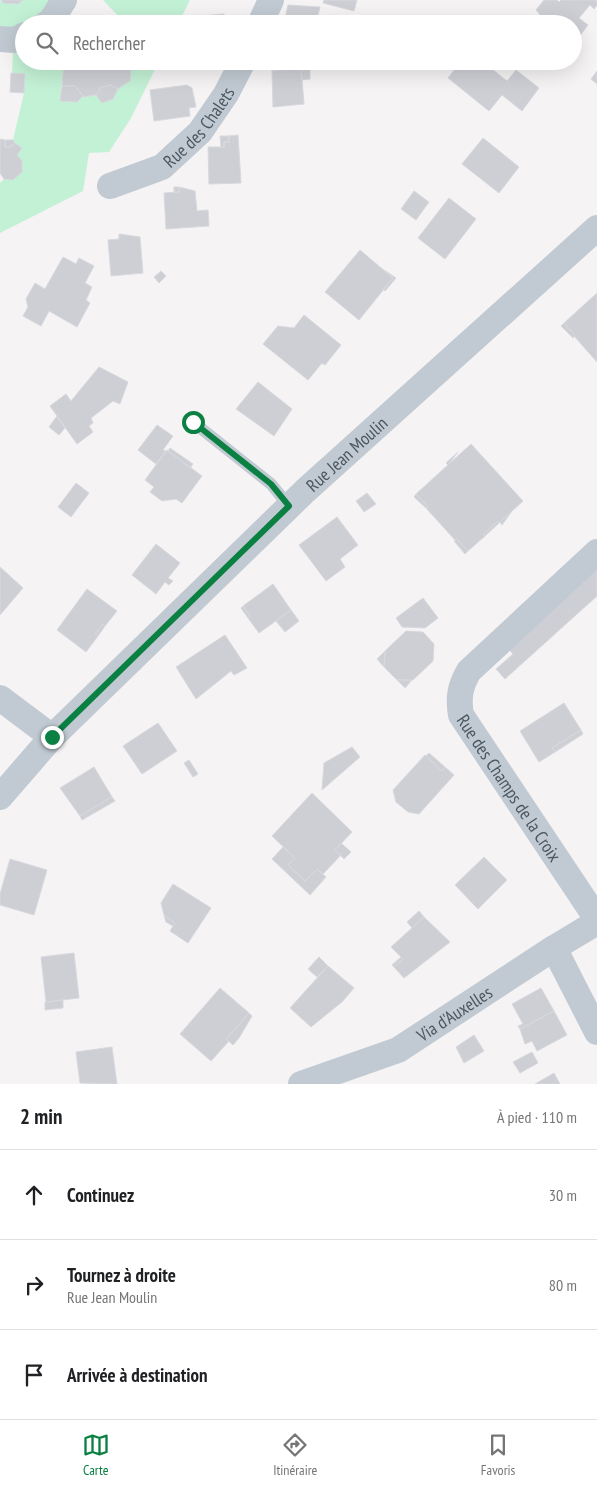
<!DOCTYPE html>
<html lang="fr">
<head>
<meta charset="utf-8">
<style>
	:root { --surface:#fff; --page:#f6f6f6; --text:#202124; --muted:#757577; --line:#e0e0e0; --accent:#0b8043 }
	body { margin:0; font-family:"PT Sans Narrow",sans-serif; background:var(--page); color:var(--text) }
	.stop { position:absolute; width:15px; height:15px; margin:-11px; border:4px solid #0b8043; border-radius:50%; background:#fff }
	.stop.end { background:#0b8043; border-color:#fff; box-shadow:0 1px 5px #0008 }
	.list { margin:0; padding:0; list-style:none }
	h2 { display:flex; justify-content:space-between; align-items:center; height:65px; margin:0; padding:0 20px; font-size:21px }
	h2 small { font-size:16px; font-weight:400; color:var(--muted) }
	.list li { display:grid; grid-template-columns:32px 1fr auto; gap:15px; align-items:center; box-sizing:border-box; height:90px; padding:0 20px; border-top:1px solid var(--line) }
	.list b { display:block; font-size:19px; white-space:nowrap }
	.list p { margin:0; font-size:16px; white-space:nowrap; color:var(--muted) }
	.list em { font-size:16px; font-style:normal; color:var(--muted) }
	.icon { flex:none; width:28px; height:28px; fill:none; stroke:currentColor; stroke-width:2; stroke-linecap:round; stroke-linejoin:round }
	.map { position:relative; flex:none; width:597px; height:1084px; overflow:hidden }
	.search { position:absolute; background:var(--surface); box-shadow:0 5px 20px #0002; left:15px; right:15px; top:15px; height:55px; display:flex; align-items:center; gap:12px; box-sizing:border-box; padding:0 18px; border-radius:28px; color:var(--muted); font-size:19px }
	.sheet { height:335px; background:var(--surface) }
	nav { display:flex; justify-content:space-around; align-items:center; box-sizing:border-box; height:70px; border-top:1px solid var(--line); background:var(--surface); font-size:14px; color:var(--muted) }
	nav a { display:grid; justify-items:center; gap:2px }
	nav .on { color:var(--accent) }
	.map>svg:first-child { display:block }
	.green { fill:#c3f1d5 }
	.building { fill:#cdcfd5; stroke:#d7d9de }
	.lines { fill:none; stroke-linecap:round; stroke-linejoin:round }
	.service { stroke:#c1cad2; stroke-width:12 }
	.minor { stroke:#c1cad2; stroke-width:26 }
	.route { stroke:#0b8043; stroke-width:6 }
	.labels { text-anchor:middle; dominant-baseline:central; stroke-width:4; stroke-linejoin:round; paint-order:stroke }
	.street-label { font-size:18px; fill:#4a5661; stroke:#fff }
</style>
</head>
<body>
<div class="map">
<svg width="597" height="1084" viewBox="0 0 597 1084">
	<rect width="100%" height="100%" fill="#f5f3f3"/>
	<path class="green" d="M0,0L3,3L18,4L23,0H57L36,21L0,31Z
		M103,0H190L178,24H126Z
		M13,53H24V61H64L60,100L76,102L83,96L85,97L96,95L102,103L113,99L118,89L130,80L132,61H159L131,118L109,152L89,153L83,191L0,233V183L4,179L13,180L22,172V161L17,155L21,148L13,140L24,93L12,73Z"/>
	<path class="building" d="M1,0H23L18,4L3,3Z
		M324,0H357L354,11L323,3Z
		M544,0H557L559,2L561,0H597V5L594,9L590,5L579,18L588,25L573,45V24H548L536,10Z
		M288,5L320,7L316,24H284Z
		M224,14L225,24H188L187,17Z
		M64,61H132L130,81L118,89L111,85L99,88L100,91L96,95L84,97L75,86H62Z
		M461,61H482L507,81L516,70L539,88L522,111L502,95L489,111L448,78Z
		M285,65L301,68L304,104L273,107L272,71L286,69Z
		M285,65L286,69L272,71V66Z
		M310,69V79L302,80L301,70Z
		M597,71V84L591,79Z
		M11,73L25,74L24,93L10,92Z
		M111,85L118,89L113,99L102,103L96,95L100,91L99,88Z
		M187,85L192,88L196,107L189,108L190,116L154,121L150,90Z
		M62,86H75L83,96L77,102L60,101Z
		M238,135L241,183L209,184L208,147H224V142H229V136Z
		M220,136H229V142H224V147H221Z
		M483,138L519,167L499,193L462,164Z
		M0,139L5,140V147H10L15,143L22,148L17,155L22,161V172L13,180L4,179L0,173Z
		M5,140H13L15,143L10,147H5Z
		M174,187H179V192H174Z
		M179,187L195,191L197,211L208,210L209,226L166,229L164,193L179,192Z
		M414,191L429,202L416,220L401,209Z
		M449,198L476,219L445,259L418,238Z
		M119,234L140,237L143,273L111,276L108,240L119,239Z
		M360,250L393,278L359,320L325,292Z
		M63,257L76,264L79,258L94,266L85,283L92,287L86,300L90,303L77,327L49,311L41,326L23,316L28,307L26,299L35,283L45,289Z
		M381,268L396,278L385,291L383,289L393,278Z
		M161,271L166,276L159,283L154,277Z
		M597,293V362L574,336L575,335L564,323Z
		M304,315L341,345L325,365L322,363L308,380L263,344L278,326L294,328Z
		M564,323L575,335L573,338L561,326Z
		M99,367L128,382L120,404L113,401L91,418L93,423L89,426L93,432L77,444L50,406L66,394L71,401Z
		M258,382L292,409L274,436L236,409Z
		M57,416L65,428L59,435L49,427Z
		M157,425L173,436L163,450L166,451L156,464L138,450Z
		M471,444L523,501L499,523L498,521L484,534L485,536L468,551L457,539L455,540L426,508L428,507L416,494Z
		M170,448L193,464L190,468L168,451Z
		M167,450L202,476L182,503L176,499L162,501L150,492L154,487L145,480Z
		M458,452L448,465L446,463Z
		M76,483L89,493L71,517L58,507Z
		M367,493L376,504L364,512L356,501Z
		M416,494L428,507L426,508L414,497Z
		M512,511L502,525L500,522Z
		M337,517L358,545L340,559L345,567L326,581L299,545Z
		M498,521L499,523L485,536L484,534Z
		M457,539L468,551L465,554L454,541Z
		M156,544L180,563L168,578L173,581L169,585L165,582L156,594L132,575Z
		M597,566V596L505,679L496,669L513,654L507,647Z
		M0,567L23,588L0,615Z
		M273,584L291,610L259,633L248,618L250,616L243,606Z
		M87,589L117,611L105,626L103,624L95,634L98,636L86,652L57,630Z
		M423,598L438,618L425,628L402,627L396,618Z
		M243,606L250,616L248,618L241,608Z
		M291,610L299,621L285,632L276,621Z
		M103,624L105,626L98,636L95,634Z
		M406,631L423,632L434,644L433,661L413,680H397L384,667L385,651Z
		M225,635L247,668L234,675L231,671L196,699L176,667Z
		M385,651L384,667L377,659Z
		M397,680H412L405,688Z
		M564,703L581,730L552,748L555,752L539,762L520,731Z
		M158,723L177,751L142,774L123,746Z
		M581,730L583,734L555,752L552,748Z
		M352,747L360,757L322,790L324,763Z
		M429,753L445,767L442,771L426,756Z
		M425,755L442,771L445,767L454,775L419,814L408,812L396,802L393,790Z
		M189,760L198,774L193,777L184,763Z
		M94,767L112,797L80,816L60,788Z
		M312,793L352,832L335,850L341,855L323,874L317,869L305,881L288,865L295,858L272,836Z
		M112,797L115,801L82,820L80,816Z
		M341,843L351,852L344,859L335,850Z
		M283,847L295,858L288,865L305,881L317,869L326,877L310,895L272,859Z
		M484,857L507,880L478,909L455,885Z
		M10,859L47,870L34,915L0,905V894Z
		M173,884L211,908L188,943L170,931L175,923L164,915L161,903Z
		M419,911L424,917L412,928L407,922Z
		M164,915L175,923L173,926L166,922Z
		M424,917L450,942L404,978L394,967L403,959L391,947Z
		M74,953L79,998L46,1002L41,957Z
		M319,957L328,966L317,977L308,969Z
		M401,957L403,959L394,967L392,965Z
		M328,966L354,988L342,1002L311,1027L290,1008Z
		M220,988L249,1013L226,1039L229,1041L211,1061L180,1034Z
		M541,988L554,1011L520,1029L518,1026L523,1024L512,1004Z
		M63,1000V1008L45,1010V1002Z
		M554,1011L567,1035L537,1051L532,1041L525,1044L520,1029Z
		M249,1013L252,1016L239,1038L233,1045L226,1039Z
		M474,1035L484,1051L464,1063L456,1047Z
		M112,1047L117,1084L80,1083L76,1052Z
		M532,1052L538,1063L520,1073L513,1062Z
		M554,1073L560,1084H535Z"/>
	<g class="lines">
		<path class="service" d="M193,422L271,484L289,506"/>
		<g class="minor">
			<path d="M46,24L51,21L64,0"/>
			<path d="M260,24L271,0"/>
			<path d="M0,39L15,40L24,35"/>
			<path id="s1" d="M110,186L162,167L200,132L226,94L243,61"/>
			<path id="s2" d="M597,552L469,671C460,686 458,698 461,715L597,919"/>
			<path d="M0,698L52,737"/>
			<path id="s3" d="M0,797L52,737L305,491L597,228"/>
			<path d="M554,948L597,1032"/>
			<path id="s4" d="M301,1084L398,1050L554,948L597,922"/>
		</g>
	</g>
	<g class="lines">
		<path class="route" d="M52,737L289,506L271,484L193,422"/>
	</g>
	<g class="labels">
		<g class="street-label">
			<text stroke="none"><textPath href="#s1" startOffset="110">Rue des Chalets</textPath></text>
			<text stroke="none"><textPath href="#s3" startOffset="488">Rue Jean Moulin</textPath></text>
			<text stroke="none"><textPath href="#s2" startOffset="308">Rue des Champs de la Croix</textPath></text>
			<text stroke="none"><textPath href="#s4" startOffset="170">Via d'Auxelles</textPath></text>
		</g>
	</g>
</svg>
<div class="stop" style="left:193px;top:422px"></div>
<div class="stop end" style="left:52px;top:737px"></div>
<div class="search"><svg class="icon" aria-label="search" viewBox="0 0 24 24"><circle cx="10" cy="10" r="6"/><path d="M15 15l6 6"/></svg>Rechercher</div>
</div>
<section class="sheet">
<h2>2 min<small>À pied · 110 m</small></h2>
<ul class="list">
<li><svg class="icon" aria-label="ahead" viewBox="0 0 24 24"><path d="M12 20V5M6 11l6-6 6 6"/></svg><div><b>Continuez</b></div><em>30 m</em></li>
<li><svg class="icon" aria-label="right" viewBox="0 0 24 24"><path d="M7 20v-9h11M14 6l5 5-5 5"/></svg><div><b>Tournez à droite</b><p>Rue Jean Moulin</p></div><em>80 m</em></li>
<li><svg class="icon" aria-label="arrive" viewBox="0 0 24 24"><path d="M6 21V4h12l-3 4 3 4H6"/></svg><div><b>Arrivée à destination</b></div></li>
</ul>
</section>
<nav>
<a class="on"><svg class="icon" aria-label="map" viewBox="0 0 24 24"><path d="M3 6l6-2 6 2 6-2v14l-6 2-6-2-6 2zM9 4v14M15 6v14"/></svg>Carte</a>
<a><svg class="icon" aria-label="directions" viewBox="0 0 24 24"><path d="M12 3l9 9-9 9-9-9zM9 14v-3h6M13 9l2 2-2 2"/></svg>Itinéraire</a>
<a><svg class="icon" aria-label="saved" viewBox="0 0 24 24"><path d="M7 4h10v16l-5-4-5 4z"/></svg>Favoris</a>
</nav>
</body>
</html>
